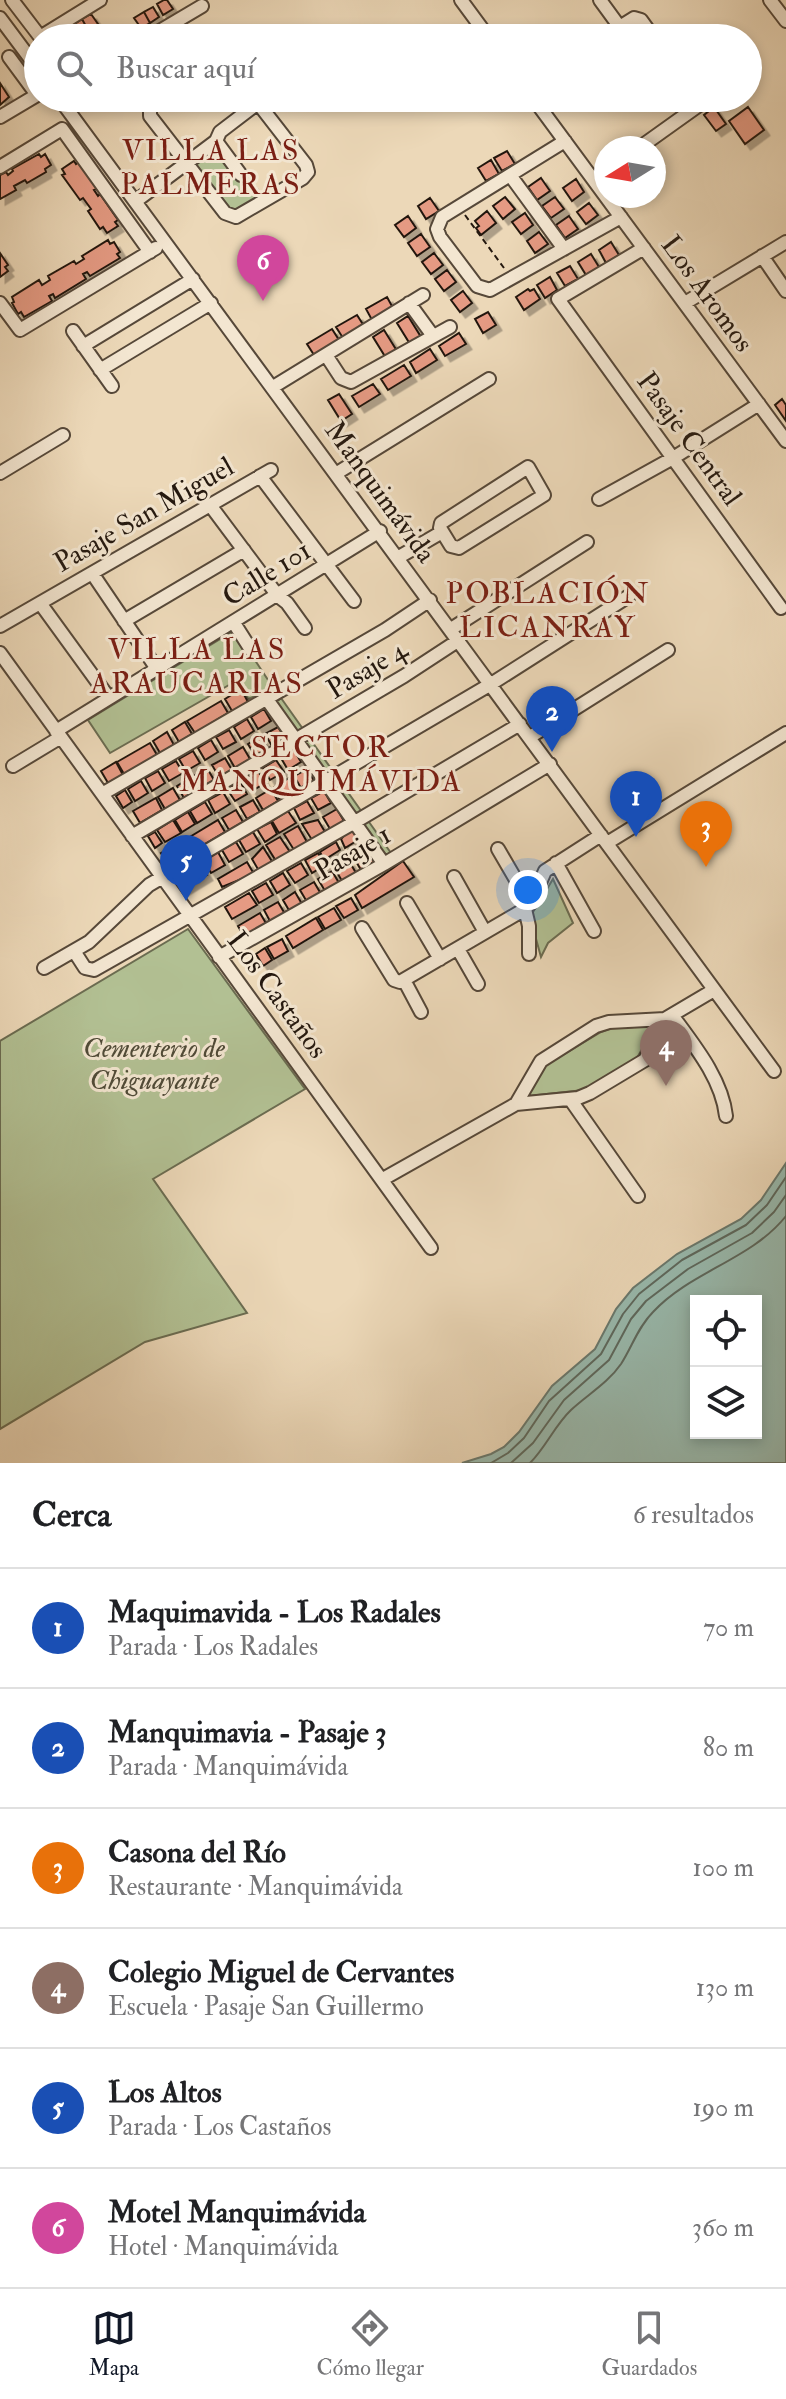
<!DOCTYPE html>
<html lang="es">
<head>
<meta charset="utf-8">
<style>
	:root { --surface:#fff; --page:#f6f6f6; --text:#202124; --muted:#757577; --line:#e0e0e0; --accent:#111827 }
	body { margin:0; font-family:"IM FELL Double Pica",serif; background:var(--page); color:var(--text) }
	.controls { position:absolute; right:24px; bottom:24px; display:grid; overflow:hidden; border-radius:0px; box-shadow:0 4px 12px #0003 }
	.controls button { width:72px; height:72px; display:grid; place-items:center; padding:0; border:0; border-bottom:2px solid var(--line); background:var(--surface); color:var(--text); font:40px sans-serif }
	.compass { position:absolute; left:594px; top:136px; width:72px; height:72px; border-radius:50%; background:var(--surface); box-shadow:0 4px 12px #0003; rotate:259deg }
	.you { position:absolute; left:528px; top:890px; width:28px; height:28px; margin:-20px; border:6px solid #fff; border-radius:50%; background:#1a73e8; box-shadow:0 0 0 12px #1a73e833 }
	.badge { display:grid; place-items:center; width:52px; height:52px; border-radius:50%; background:var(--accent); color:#fff; font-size:26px; font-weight:700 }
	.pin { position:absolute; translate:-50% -66px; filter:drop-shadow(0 2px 4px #0008) }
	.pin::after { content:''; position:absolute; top:42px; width:28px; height:24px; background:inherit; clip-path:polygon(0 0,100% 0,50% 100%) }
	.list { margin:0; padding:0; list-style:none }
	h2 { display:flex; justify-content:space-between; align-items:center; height:104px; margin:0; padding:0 32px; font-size:34px }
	h2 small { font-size:26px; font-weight:400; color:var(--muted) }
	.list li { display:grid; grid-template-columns:52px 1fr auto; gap:24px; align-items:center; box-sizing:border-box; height:120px; padding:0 32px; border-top:2px solid var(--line) }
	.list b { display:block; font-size:30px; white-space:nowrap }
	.list p { margin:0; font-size:26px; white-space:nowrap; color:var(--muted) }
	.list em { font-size:26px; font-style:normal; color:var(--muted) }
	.icon { flex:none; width:44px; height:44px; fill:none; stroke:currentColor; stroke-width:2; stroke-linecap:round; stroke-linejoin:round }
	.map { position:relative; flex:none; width:786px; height:1463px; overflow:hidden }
	.search { position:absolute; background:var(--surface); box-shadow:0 4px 12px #0003; left:24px; right:24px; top:24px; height:88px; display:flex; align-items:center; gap:20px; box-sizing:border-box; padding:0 28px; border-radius:44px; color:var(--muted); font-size:30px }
	.sheet { height:824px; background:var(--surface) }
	nav { display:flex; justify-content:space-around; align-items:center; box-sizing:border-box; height:112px; border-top:2px solid var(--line); background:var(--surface); font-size:22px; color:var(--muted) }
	nav a { display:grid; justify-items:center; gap:4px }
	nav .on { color:var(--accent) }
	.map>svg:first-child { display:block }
	.green { fill:#b2c093; stroke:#6b6c51; stroke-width:2 }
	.water { fill:#99baae; stroke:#6a796e; stroke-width:2; fill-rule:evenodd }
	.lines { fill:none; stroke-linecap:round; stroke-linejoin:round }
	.shore { stroke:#5e695e; stroke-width:2 }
	.building { fill:#e59a83; stroke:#24180f; stroke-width:2; filter:url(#shadow) }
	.minor-casing { stroke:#564839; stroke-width:16 }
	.path { stroke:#24180f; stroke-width:2; stroke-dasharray:6 4; stroke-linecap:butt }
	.minor { stroke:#f3e6d1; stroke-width:12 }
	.labels { text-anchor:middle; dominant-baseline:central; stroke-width:6; stroke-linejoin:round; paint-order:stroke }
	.street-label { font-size:28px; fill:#24180f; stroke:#f3e6d1 }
	.park-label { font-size:28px; font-style:italic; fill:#4f4a37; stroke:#f3e6d1 }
	.neighbourhood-label { font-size:30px; letter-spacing:2px; fill:#7a1f14; stroke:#f3e6d1 }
</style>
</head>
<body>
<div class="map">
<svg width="786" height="1463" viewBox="0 0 786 1463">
	<defs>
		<filter id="shadow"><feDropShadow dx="5.5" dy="5.5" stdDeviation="0" flood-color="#0004"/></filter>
	</defs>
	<rect width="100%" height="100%" fill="#ecd8b8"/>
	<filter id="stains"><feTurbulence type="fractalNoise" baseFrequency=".0025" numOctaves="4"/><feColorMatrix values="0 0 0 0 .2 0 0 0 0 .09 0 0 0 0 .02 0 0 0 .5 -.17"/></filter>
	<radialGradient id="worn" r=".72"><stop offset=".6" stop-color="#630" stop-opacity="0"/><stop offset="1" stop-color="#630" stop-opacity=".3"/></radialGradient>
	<path class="green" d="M217,149L240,180L247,175L262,195L241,210L229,211L194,165Z
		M235,630L274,689L248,699L236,681L110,753L88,720Z
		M281,698L391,853L384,856L274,704Z
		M553,879L573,923L548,943L541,957L530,917Z
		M188,929L305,1089L153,1179L247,1313L145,1342L0,1429V1041Z
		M655,1026L637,1058L584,1090L528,1096L546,1065L601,1032L612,1028Z"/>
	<path class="water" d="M786,1163V1463H462L491,1454L504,1447L519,1432L552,1386L595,1349L616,1309L633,1288L677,1254L741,1219L761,1200ZM696,1301H756V1433H696Z"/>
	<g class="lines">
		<path class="shore" d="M491,1463L508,1453L524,1438L549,1401L601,1354L623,1314L639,1294L682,1260L746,1225L767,1205L786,1177
			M511,1463L533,1443L564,1400L609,1360L631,1319L646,1301L688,1269L752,1233L774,1212L786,1195
			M530,1463C546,1447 555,1425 571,1410C587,1395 608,1383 621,1364C632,1347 638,1327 653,1312C691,1271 751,1260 786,1216"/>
	</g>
	<path class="building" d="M164,0H167L173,9L163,15L157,4Z
		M153,7L159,17L150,23L144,12Z
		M144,12L150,23L141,28L134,18Z
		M91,14L98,24L88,30L82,19Z
		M82,19L88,30L79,36L73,25Z
		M0,83L9,97L0,105Z
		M714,107L726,124L716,131L704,115Z
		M748,107L764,130L745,144L729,121Z
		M507,151L515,164L502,171L494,158Z
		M39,154L41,157L45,154L51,165L45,169L46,172L27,183L25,180L14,186L16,190L0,199V175L6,172L8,175L13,171L12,169Z
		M491,160L499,174L486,181L478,168Z
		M74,161L76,164L79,162L97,189L94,190L98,196L100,194L118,220L115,222L118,226L107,233L103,227L100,229L88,211L91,209L83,198L80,200L62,175L65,174L62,169Z
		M541,178L550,191L537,200L528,187Z
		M576,179L584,192L572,201L563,188Z
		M505,197L515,209L503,219L493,206Z
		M555,197L564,209L551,218L542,206Z
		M430,198L439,211L426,219L418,206Z
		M589,203L598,215L586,224L577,212Z
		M487,211L496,223L481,235L476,228L479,226L475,221Z
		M525,213L533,225L521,234L512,222Z
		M408,216L416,228L404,237L395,225Z
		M569,216L578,229L565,238L556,225Z
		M539,232L548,244L535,253L527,241Z
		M421,234L430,247L417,256L408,243Z
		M108,240L110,244L114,242L120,252L117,254L120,258L90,276L87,272L83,274L86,279L55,298L53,294L49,296L52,301L24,317L21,312L18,314L12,303L14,302L12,297L39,280L42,285L50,280L48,276L74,261L76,264L84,259L82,256Z
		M611,242L619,255L606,263L599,250Z
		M0,253L8,265L5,267L8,271L0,277Z
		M434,253L443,265L431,274L422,262Z
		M591,254L599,267L586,275L578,262Z
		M570,266L578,279L565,286L557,273Z
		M447,270L456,282L444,291L435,279Z
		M550,277L557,290L545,298L537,285Z
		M528,289L530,291L534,289L540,299L524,310L516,297Z
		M463,291L472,303L460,312L451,300Z
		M387,297L393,308L372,320L366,309Z
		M488,312L496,325L483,333L475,319Z
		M357,315L364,326L343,338L336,327Z
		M408,316L421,337L410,344L397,323Z
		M332,329L339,340L314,355L307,344Z
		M384,330L397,351L386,358L373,337Z
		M459,333L466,344L445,356L439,346Z
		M430,349L437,360L416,373L410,362Z
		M404,365L411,376L388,390L381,379Z
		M373,384L380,394L359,407L352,396Z
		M339,394L352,414L341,421L328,400Z
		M782,399L786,405V421L775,405Z
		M241,689L248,702L232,711L225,699Z
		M221,701L228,713L195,733L187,721Z
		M264,709L271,721L258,729L251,717Z
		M247,719L254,731L241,739L234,727Z
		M185,722L192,734L179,742L172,730Z
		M278,727L285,738L272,746L265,734Z
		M229,730L236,742L223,749L216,737Z
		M167,732L174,745L160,753L153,741Z
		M261,736L268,749L255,756L248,744Z
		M211,740L218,752L205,760L198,748Z
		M150,743L157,755L124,774L117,762Z
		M243,747L250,759L235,768L228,756Z
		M294,750L301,762L288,770L281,758Z
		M193,751L200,763L186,771L179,759Z
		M225,758L232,770L219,777L212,765Z
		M276,760L284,772L270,780L263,768Z
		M176,761L183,773L169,781L162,769Z
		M116,762L123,775L108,783L101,771Z
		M207,768L214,780L199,789L192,777Z
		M307,769L314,781L301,788L294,776Z
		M158,771L165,783L152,791L145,778Z
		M258,771L265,783L252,791L245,778Z
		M190,778L197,790L184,798L177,786Z
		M289,778L297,791L280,800L273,788Z
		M141,781L148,793L135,801L128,789Z
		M240,781L247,794L235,801L227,789Z
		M173,788L180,800L165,809L158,797Z
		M271,789L278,801L263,810L256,798Z
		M125,790L132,802L123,808L116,796Z
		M324,791L331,803L318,810L311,798Z
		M223,792L230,804L215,813L208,800Z
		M156,798L162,810L140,823L133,811Z
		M253,800L260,812L247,819L240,807Z
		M307,801L314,813L300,820L294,808Z
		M205,802L212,814L197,823L190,811Z
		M337,809L344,821L330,829L323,817Z
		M236,810L243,822L229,830L222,818Z
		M288,811L296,823L279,833L272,821Z
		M188,812L195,824L182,832L175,820Z
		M173,820L181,833L165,842L157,830Z
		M218,820L225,832L195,850L188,838Z
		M318,820L325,832L312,840L302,824Z
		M271,822L277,834L265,842L257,829Z
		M298,826L307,842L294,850L284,834Z
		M351,828L358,840L345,848L341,839Z
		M155,832L162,843L155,848L148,836Z
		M253,832L260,844L246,852L239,840Z
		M280,837L290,852L276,861L266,845Z
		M184,840L191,852L168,865L161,853Z
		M236,842L243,854L229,862L222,850Z
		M336,842L340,850L324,860L320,852Z
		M263,847L273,863L259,871L252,859Z
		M367,851L374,862L361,870L354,858Z
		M218,852L225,865L211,873L204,861Z
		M318,853L325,865L312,873L305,860Z
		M349,861L356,873L342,881L335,869Z
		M403,861L414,877L362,908L355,895Z
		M247,862L254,874L222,887L218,879Z
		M199,863L207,875L182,890L175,878Z
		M301,863L308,875L295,883L287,871Z
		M332,871L339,883L325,891L318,879Z
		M283,873L290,885L277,893L270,881Z
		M314,882L321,894L307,902L300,890Z
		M266,883L273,895L259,903L252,891Z
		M295,892L302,904L290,912L283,900Z
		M249,893L257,905L232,919L225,907Z
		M351,898L358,910L344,918L336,906Z
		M278,902L285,914L271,923L264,910Z
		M334,908L341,920L325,929L318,917Z
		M260,913L267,925L245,938L238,926Z
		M316,918L323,930L293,948L286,936Z
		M282,939L288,951L274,959L267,947Z
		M265,948L272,960L263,966L256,954Z"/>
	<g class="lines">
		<g class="minor-casing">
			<path id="minor" d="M12,0L41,38
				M461,0L489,38
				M600,0L619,26
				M770,0L786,21
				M0,18L38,69
				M40,37L100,0
				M148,38L202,6
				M602,38L634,18L641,20L654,38
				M59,98L774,1071
				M160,98L150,105V116L225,213L236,217L303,178L308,172L306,165L254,98
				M533,98L786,441
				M0,117L37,95L9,57
				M216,141L241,175
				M565,141L442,217L437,229L440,237L477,286L490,290L621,217
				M639,148L709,98
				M0,167L62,129L150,252
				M510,175L564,249
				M136,201L216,141L220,132L258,103
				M644,248L558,299L781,608
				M762,256L786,291
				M0,303L20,330L156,248
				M409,303L433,336
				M685,303L786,242
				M73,331L112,386
				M83,346L193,279
				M326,355L341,378L351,382L450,327
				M100,370L211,303
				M273,387L423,295
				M528,467L544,495L459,548L451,546L440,528L441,523Z
				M0,473L63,435
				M337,473L489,379
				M260,476L354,601
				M599,499L673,458L759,404
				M210,505L278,596L287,603L305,628
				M399,557L442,532
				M92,573L157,669
				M40,603L109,698
				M124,621L244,550
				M234,623L253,653
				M0,626L271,470
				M451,629L587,542
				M0,653L431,1248
				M266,698L384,864
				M56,731L380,531
				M530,737L668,650
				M13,766L61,737
				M102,794L385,630L430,600
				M132,836L404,676L459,640
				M607,843L786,733
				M498,849L530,904
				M556,863L594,931
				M454,877L485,932
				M407,903L440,959
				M525,909L529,926V954
				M362,928L394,980L400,982L525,909L532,901L545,871L601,835
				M458,949L478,984
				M74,951L85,968L94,970L355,822L520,724
				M219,957L384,864L550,764
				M44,968L89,942L149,885L491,684L629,596
				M404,980L421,1012
				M672,1015C694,1045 722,1079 726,1116
				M570,1099L638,1196
				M516,1104L541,1061L596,1026L609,1022L665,1019L714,990
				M383,1179L516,1104L578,1098L590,1093L645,1060L665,1019"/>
		</g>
		<path class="path" d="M465,215L504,268"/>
		<use href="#minor" class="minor"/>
	</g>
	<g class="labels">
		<g class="street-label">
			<text transform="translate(707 294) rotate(54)">Los Aromos</text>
			<text transform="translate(689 439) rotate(54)">Pasaje Central</text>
			<text transform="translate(380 492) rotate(54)">Manquimávida</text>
			<text transform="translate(144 515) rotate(-30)">Pasaje San Miguel</text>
			<text transform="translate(267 574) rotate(-32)">Calle 101</text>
			<text transform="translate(367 670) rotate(-31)">Pasaje 4</text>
			<text transform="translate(353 853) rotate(-30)">Pasaje 1</text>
			<text transform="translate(277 995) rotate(54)">Los Castaños</text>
		</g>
		<g class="park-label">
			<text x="154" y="1048">Cementerio de<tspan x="154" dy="32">Chiguayante</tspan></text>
		</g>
		<g class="neighbourhood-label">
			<text x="211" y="150">VILLA LAS<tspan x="211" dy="34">PALMERAS</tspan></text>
			<text x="548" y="593">POBLACIÓN<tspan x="548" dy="34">LICANRAY</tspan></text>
			<text x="197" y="649">VILLA LAS<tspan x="197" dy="34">ARAUCARIAS</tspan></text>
			<text x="321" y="747">SECTOR<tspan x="321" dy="34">MANQUIMÁVIDA</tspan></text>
		</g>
	</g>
	<rect width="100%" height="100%" filter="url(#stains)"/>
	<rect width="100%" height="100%" fill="url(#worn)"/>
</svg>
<div class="controls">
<button><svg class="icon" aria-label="locate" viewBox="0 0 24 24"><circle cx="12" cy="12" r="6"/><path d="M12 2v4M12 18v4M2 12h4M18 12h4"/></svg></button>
<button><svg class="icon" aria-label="layers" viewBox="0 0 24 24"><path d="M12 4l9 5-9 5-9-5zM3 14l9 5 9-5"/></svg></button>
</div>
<svg class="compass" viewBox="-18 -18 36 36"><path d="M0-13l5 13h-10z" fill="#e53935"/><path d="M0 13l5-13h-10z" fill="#757577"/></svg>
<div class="you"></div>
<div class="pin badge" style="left:636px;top:837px;background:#1a4fb4">1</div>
<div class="pin badge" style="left:552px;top:752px;background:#1a4fb4">2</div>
<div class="pin badge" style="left:706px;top:867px;background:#e8710a">3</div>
<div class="pin badge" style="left:666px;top:1086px;background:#8d6e63">4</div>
<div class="pin badge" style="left:186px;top:901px;background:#1a4fb4">5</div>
<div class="pin badge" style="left:263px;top:301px;background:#d1479c">6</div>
<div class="search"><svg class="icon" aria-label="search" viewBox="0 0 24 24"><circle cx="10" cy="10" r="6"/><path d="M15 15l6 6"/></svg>Buscar aquí</div>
</div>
<section class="sheet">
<h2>Cerca<small>6 resultados</small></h2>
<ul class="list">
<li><span class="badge" style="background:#1a4fb4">1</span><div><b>Maquimavida - Los Radales</b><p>Parada · Los Radales</p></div><em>70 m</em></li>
<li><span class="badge" style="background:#1a4fb4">2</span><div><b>Manquimavia - Pasaje 3</b><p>Parada · Manquimávida</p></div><em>80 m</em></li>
<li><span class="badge" style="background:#e8710a">3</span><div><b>Casona del Río</b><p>Restaurante · Manquimávida</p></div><em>100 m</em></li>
<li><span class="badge" style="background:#8d6e63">4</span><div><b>Colegio Miguel de Cervantes</b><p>Escuela · Pasaje San Guillermo</p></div><em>130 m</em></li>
<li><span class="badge" style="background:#1a4fb4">5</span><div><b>Los Altos</b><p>Parada · Los Castaños</p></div><em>190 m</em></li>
<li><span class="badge" style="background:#d1479c">6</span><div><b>Motel Manquimávida</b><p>Hotel · Manquimávida</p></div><em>360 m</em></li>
</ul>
</section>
<nav>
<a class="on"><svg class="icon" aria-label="map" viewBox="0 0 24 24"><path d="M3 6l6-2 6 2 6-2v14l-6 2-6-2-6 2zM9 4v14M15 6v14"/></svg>Mapa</a>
<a><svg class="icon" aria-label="directions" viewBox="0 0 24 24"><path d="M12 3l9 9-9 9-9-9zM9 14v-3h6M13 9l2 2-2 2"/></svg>Cómo llegar</a>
<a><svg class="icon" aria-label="saved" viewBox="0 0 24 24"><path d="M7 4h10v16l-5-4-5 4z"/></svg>Guardados</a>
</nav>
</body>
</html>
